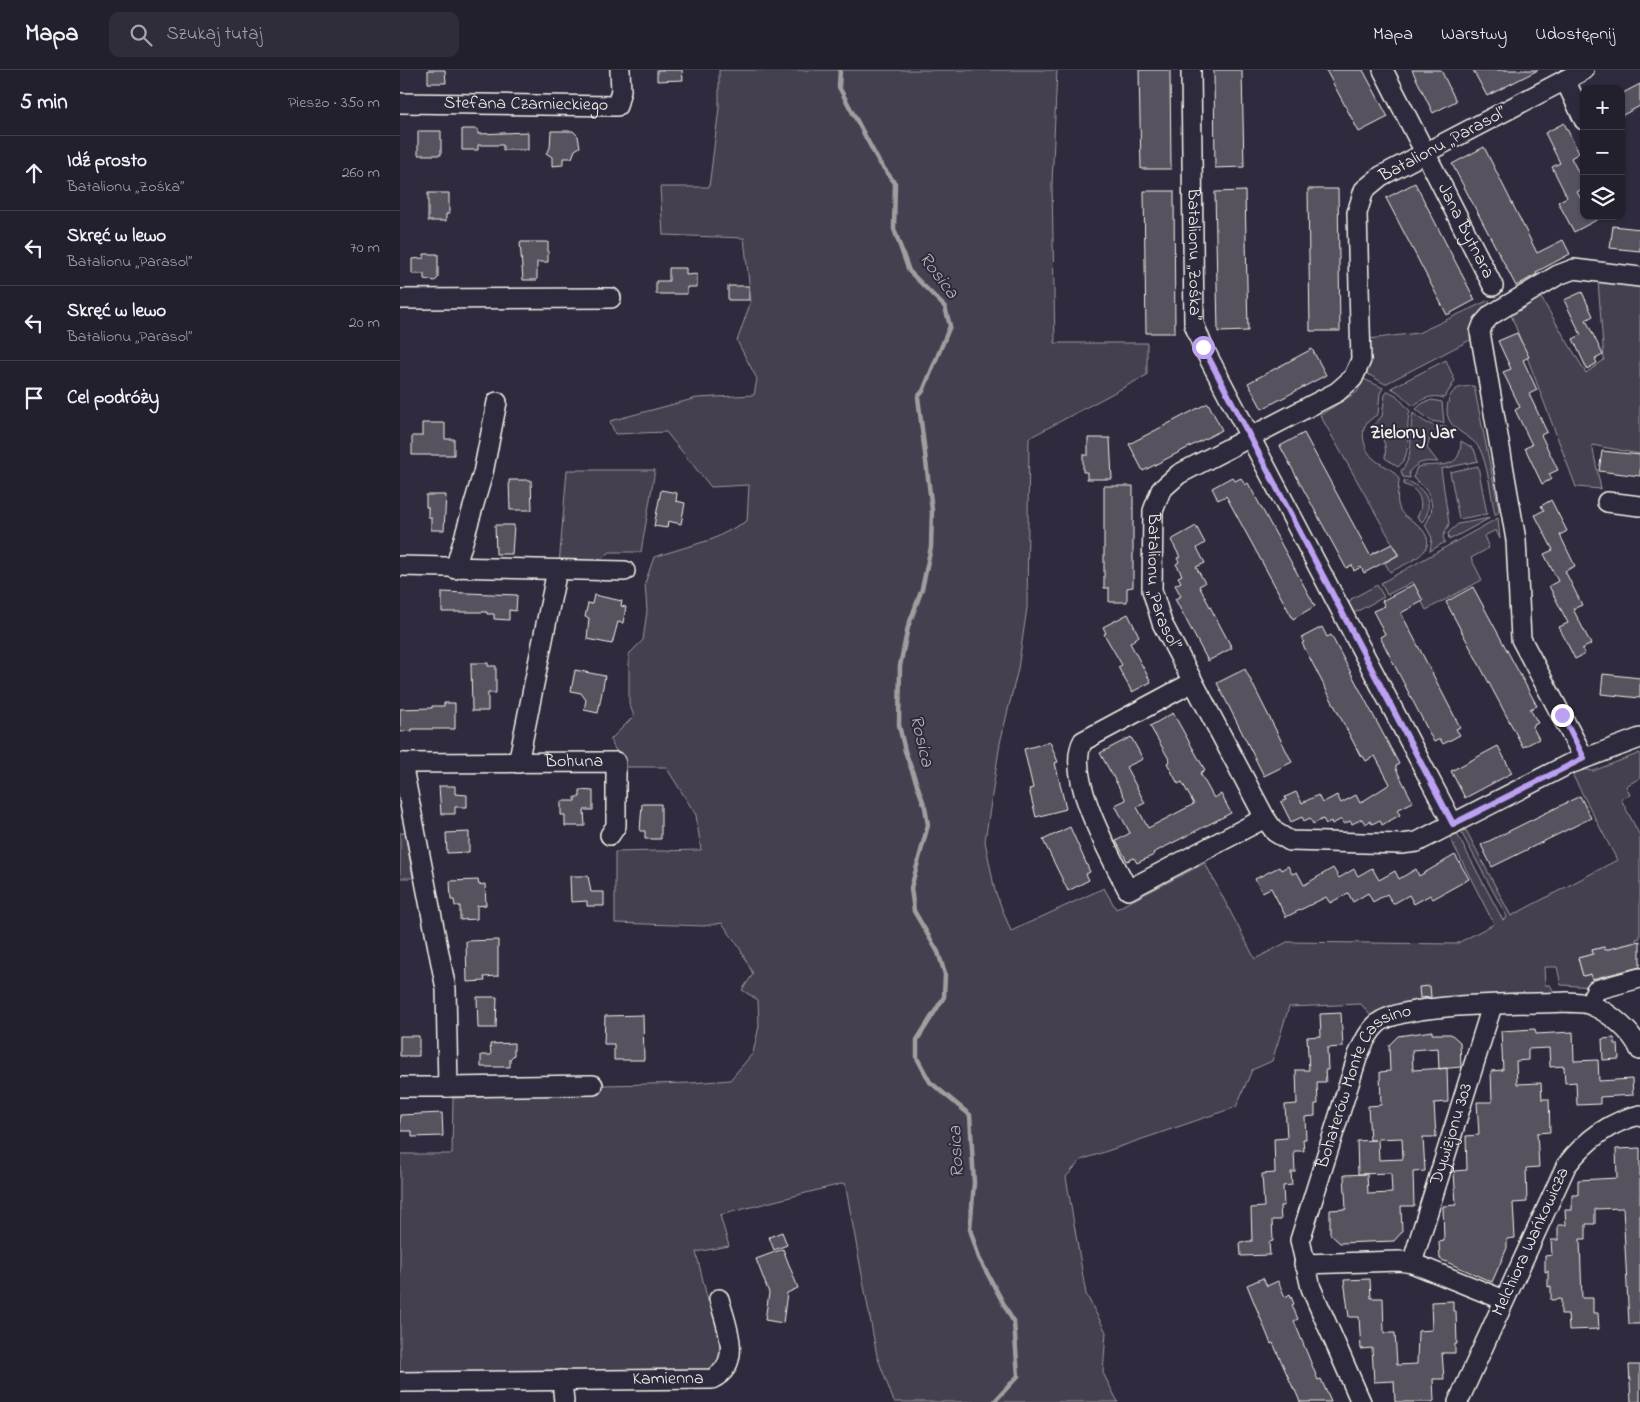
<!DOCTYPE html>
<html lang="pl">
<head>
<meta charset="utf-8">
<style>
	:root { --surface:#23202e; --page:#2f2d3a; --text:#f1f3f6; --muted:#a3a3aa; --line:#403e4a }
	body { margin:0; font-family:"Indie Flower",sans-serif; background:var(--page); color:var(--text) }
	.controls { position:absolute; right:15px; top:15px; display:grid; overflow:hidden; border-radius:10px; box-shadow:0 1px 4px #0004 }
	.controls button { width:45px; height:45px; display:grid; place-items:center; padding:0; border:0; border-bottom:1px solid var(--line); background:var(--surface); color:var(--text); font:25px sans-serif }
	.stop { position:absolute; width:15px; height:15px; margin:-11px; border:4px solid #bca0f2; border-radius:50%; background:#fff }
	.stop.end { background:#bca0f2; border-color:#fff; box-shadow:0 1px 5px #0008 }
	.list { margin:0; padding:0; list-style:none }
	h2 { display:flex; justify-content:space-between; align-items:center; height:65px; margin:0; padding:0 20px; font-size:21px }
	h2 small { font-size:16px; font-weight:400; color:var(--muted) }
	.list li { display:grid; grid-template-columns:32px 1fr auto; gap:15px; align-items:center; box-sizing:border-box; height:75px; padding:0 20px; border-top:1px solid var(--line) }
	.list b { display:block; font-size:19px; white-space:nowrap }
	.list p { margin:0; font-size:16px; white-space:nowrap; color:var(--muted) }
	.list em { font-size:16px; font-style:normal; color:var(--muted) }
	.icon { flex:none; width:28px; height:28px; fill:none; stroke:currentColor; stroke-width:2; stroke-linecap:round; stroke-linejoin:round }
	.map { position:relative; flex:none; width:1240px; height:1332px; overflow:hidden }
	header { display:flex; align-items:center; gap:30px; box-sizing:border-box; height:70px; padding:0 25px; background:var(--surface); border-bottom:1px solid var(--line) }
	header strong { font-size:24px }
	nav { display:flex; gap:28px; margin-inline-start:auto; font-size:18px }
	.search { width:350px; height:45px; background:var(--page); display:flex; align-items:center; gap:12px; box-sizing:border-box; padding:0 18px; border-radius:10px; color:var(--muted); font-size:19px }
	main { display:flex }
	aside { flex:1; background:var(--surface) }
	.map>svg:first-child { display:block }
	.green { fill:#454050; stroke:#9c989c }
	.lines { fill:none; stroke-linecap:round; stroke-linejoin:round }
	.stream { stroke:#a19ea0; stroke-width:4.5 }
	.building { fill:#56525f; stroke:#f4f1e8; fill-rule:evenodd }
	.minor-casing { stroke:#f4f1e8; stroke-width:22 }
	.minor { stroke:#2f2a3d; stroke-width:19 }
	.route { stroke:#bca0f2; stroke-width:6 }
	.labels { text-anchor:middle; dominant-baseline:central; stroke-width:4; stroke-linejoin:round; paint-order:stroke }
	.street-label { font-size:18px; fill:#f4f1e8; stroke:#2f2a3d }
	.water-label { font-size:19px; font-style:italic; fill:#b6b2b2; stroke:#2f2a3d }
	.neighbourhood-label { font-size:19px; font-weight:bold; fill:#f4f1e8; stroke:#2f2a3d }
</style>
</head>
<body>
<header>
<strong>Mapa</strong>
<div class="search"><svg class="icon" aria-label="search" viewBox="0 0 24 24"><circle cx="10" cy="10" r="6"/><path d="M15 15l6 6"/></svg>Szukaj tutaj</div>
<nav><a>Mapa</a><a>Warstwy</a><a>Udostępnij</a></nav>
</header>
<main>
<aside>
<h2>5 min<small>Pieszo · 350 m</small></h2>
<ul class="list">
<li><svg class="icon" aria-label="ahead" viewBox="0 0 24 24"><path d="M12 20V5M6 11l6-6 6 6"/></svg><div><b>Idź prosto</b><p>Batalionu „Zośka”</p></div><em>260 m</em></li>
<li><svg class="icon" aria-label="left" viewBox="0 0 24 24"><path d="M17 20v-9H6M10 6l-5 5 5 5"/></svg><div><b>Skręć w lewo</b><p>Batalionu „Parasol”</p></div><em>70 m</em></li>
<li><svg class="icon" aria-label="left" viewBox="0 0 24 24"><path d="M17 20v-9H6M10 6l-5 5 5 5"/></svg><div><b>Skręć w lewo</b><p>Batalionu „Parasol”</p></div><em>20 m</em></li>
<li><svg class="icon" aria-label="arrive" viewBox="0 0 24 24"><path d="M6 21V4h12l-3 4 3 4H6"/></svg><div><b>Cel podróży</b></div></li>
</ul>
</aside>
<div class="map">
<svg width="1240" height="1332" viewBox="0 0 1240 1332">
	<rect width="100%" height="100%" fill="#2f2a3d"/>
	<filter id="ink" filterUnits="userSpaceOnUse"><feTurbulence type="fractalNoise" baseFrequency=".02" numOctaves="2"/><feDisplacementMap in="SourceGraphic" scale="10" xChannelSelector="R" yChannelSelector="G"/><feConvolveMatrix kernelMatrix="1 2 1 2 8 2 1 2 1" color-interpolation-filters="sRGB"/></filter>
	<g filter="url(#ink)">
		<path class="green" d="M319,0H657L652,115L655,273H747V305L629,368L627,538L618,599L600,673L585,771L595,821L611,861L704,818L716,839L805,793L855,889L887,872L1056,874L1094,854L1050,768L1057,764L1103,850L1107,847L1061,762L1066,760L1111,846L1217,790L1172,704L1184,699L1193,701L1240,683V708L1226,716L1230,725L1221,729L1240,766V868L1236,869L1237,872L1205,880L1204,877L1192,880L1193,884L1178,888L1183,906L1191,904L1192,909L1202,906L1204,913L1194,917L1161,915L1157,897H1144L1145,915H1150L1156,925L1020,930V934L984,944L981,940L978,942L981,946L978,947L971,946L961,934L889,937L872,991L852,1000L836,1037L681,1090L666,1107L686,1224L706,1262L703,1303L718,1332H494L477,1286L445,1113L320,1145L329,1176L296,1182L308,1231L311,1230L325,1281L315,1303L0,1307V1084H52L53,1028L154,1024L162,1016L291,1013L330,1010L353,983L359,956L358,930L342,920L353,904L339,877L322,853L304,856L215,853V782L301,780L296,745L266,697H225L210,670L234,646L229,633V584L243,570L247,541L245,513L254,487L313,469L347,451L349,415L311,417L266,362L215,364L210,351L297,328L354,325L357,309L337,271L351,231L344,168L263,165L260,117H309L319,38Z
			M1198,211L1240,215V384L1192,375L1201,419L1176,417L1110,242L1140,226L1186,303L1204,290Z
			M1089,230L1091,235L1073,262L1072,269L985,314L966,303L968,269L1018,263Z
			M1046,290L1055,311L1044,328C1032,324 1022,329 1013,336L998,322L991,318Z
			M964,309L983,318L980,323L978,344C974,347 969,350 966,354C960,364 965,380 972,387C981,397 991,395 999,409C999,420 995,429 1000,440C1004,447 1012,450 1018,455C1045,480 1009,492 990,502L985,493L999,485L920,345L957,322Z
			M1074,316L1099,439V442L1095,445C1091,425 1089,403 1082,384C1075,361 1038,363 1049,329C1054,316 1062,317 1074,316Z
			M988,321L996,325L1010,341C1004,359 1014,383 998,397L985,388C987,375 983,364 971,358L982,346L985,325Z
			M1032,330L1042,332L1044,353L1031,351L1016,339L1023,333Z
			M1013,343C1023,352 1032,357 1046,357L1050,362L1030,368L1027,378L1038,392C1025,391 1018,391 1009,402L1010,408L1003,407L1001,401C1016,384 1008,363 1013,343Z
			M1061,371L1074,379L1078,391L1041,399L1049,454L1043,467L1045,472L1030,481L1032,468L1025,455C1038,437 1031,420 1013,408L1017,397C1037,392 1061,403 1061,371Z
			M1078,396L1087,444L1059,449L1050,402Z
			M167,400H255L241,482H210L197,492L159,495Z
			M1004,410C1023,415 1037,434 1022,452L1017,447C1025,435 1020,418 1004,415Z
			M1090,448L1049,470L1048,463L1058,454Z
			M1098,448L1100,469L1096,460L1084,466L1089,478L1071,488L1082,510L1026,540L1012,512L987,525L981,513Z
			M977,515L984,527L954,543L949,533L951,529Z
			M0,763H5L13,808H0Z"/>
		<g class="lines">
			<path class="stream" d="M440,0L439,17L479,92L495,113L494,159L509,201L545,237L550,256L523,321L518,327L532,440L531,477L522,519L508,557L500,596L499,655L505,681L525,737L528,755L511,818L514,841L538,882L545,904L544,927L517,970V988L530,1012L570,1045L574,1113L570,1159L579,1188L614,1253L618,1306L594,1332"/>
		</g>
		<path class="building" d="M28,0H45L46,13H28Z
			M257,0H282L283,10L257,11Z
			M739,0H770L771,99H741Z
			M814,0H842L844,97L815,98Z
			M926,0H963L988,47L959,62Z
			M1012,0H1041L1056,31L1033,43Z
			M1073,0H1138L1087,26Z
			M1240,14V36L1221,46V24Z
			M1164,53L1179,83L1171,88L1184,113V118L1177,122L1184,134V146H1204L1174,162L1158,132L1167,127L1152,97L1160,93L1145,63Z
			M62,59H78V64L128,62V80H103V75H78V80H62Z
			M18,61H41V85H18Z
			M151,61H173L178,66L180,77L175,80L172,88H163V95L152,96V87L146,83L150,78Z
			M1084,77L1137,183L1163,170L1170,184L1136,202L1137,204L1116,216L1052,94Z
			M1015,113L1075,230L1047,245L986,128Z
			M908,119H938L940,261H910Z
			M744,121H774L775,263H746Z
			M845,121L848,261L818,262L815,122Z
			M28,123H49V144H46V151H28Z
			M1213,156L1240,159V181L1210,178Z
			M120,172H148V192H137V210H123Z
			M24,184H38V208L35,211L24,209V204H12V189L24,188Z
			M269,198H286V205L297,204V217H287V224H256V211H269Z
			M328,216H349V230H328Z
			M1182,222L1193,246L1186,250L1203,285L1195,289L1197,293L1187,299L1173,269L1181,265L1164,230Z
			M1117,263L1129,287L1123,290L1137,320L1129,324L1147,362L1141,365L1158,400L1149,404L1152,409L1142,414L1125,378L1132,375L1115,340L1120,337L1103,302L1111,299L1098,271Z
			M912,279L926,305L862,339L848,313Z
			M808,333L822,360L743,401L729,374Z
			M22,353H45V369H54V385H12V366H22Z
			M904,363L970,485L992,474L998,485L964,503L961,497L954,501L952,495L946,498L880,376Z
			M688,368H710L712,409H687V402H683V385H688Z
			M1202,381L1240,385V406L1199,401Z
			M832,407L835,411L841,408L845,415L848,413L915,536L893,549L826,426L818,430L812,418Z
			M109,410H131L132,440H110Z
			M704,416H733V517L727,518V532H709V518H704Z
			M261,420L277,423L276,431L285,433L281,454L268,451L267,458L254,456Z
			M26,425H46L44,460H31V447H28V437H26Z
			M1151,430L1167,461L1160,465L1175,496L1165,501L1182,535L1173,539L1191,574L1182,579L1185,584L1175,589L1159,557L1168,553L1149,516L1158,511L1144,484L1153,480L1135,445L1144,440L1141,436Z
			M95,455H114L112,484H96Z
			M796,456L805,473L797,478L805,493L796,497L805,513L799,516L832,578L808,591L775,529L781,526L775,515L781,512L778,507L782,505L776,494L779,492L777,488L780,487L771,470Z
			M1014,514L1023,531L1001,543L1060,657L1056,659L1060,665L1043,674L1040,669L1034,672L980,567L985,564L973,541L985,536L982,531Z
			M1073,517L1137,636L1130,639L1138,653L1132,656L1139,669L1123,677L1046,532Z
			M42,522L117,525L116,541L109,540V550L94,549V544H87V542H42Z
			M194,525L222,531L221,536L226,537L223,553L218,552L212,574L187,569L189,548L185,547L188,533L192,534Z
			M728,544L739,566L730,573L751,612L732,622L718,597L722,595L704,564L706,563L703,557Z
			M922,557L927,567L931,565L999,694L996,696V699L1013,732L997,740L1000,745L982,755L980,750L972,754L970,751L965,754L962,749L952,754L950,751L944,754L942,749L932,754L931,751L926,754L923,749L913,754L910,748L904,751L902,747L891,752L881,732L886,730L885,727L896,722L902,733L918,725L922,733L937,725L941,733L956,725L960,733L990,714L975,686L966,691L963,686L961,687L902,573L904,572L901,568Z
			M71,593H88V596H96V623H88V641H72Z
			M845,599L892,692L864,706L817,613Z
			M175,600L205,606L198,643L184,640L186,630L181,623L171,621Z
			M1203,604L1240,608V628L1201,624Z
			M44,633H55V659H12V661L0,662V639L32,638V636H44Z
			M773,643L805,700L800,703L814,728L821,724L831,743L753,783L754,785L737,793L734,788L727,791L716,771L730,763L715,735L726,730L700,683L731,667L743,689L726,697L745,733L737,737L748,758L794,734L782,712L778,714L767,693L770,691L750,656Z
			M650,672L658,692L655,693L657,701L666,739L636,747L629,719L633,718L624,679Z
			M1098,676L1112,703L1065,728L1051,701Z
			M39,716H55V724L67,725V737H55V744H41Z
			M180,720L193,721V740H184L185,756H165V745H161V731H175V727H180Z
			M1180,726L1191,748L1092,797L1081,775Z
			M242,734H261V769H245V761H240Z
			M670,757L690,802L686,804L689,810L668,821L643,770Z
			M69,762V782L47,783L46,763Z
			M1055,785L1069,809L1033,829L1030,825L1014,834L1009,825L993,834L987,824L973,832L968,823L953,832L948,823L930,833L926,827L886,847L871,818L862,822L855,809L879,797L881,800L888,796L892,804L897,802L904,815L933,798L939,808L954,799L958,806L972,798L979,810L995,801L999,809L1016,799L1019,806Z
			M170,806H188L191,822H204V836H187V831L171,832Z
			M78,810L79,815L85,814L86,835L77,836V849L60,850V836H55L54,830H51L50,811Z
			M98,870V906L84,907L85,911L67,912L66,871Z
			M1240,871V897L1192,909L1191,904L1183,906L1178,888L1193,884L1192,880L1204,877L1205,880Z
			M1030,916L1031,927L1020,928L1019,917Z
			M77,927H97L96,958H78Z
			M941,943L943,977L927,978L928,1000H925L926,1012H917L918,1034H915V1046L905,1047L906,1069H903L904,1081H894L895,1102H891L892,1115L883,1116L884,1136H880L881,1150H872L873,1171L869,1172L870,1185L841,1186L840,1172L852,1171L851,1138L864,1137L862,1104L875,1103L874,1069L887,1068L885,1035L897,1034L896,1000H909L907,967L921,966L920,944Z
			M243,945L244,990H214V974H204L205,946Z
			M1135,959L1136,964L1173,962L1174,991L1198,990L1199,1011L1232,1009L1233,1025L1200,1027V1034L1177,1035L1176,1012L1165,1013L1164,996L1150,997L1149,978L1128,979V990L1116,991L1117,1014L1141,1013L1142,1029H1149L1150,1062L1137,1063L1139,1097L1126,1098L1127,1132L1113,1133L1115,1168L1107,1169V1178L1092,1212L1040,1189L1039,1172L1044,1171L1043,1136L1056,1135L1054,1101L1067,1100L1066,1066L1079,1065L1077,1032H1092L1091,1001L1103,1000L1101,961Z
			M1032,961V964H1051L1060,972L1061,997L1039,999L1038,978L1012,980L1013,1000L1047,998L1048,1032L1034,1033L1036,1067H1023L1025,1101L1013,1102L1014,1136H1001L1002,1162L994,1171L940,1173L930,1164V1140L946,1139L944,1105L967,1104L968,1124L992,1123L991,1103L958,1104L957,1071L975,1070H970L968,1036L981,1035L980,1002L990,1001L989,975L998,966ZM1002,1068L1003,1089L979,1090L978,1069Z
			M0,966H19V986H0Z
			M1214,968L1215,974H1218L1219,989L1203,990L1202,969Z
			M114,973V985L110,989V997H81V985H91L90,974Z
			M42,1043L43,1066L12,1067V1061H0V1045Z
			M1240,1078V1254H1229L1223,1138L1195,1139V1154H1186V1169H1180L1181,1200L1182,1228H1193V1243H1198L1199,1259L1169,1260L1168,1244H1161V1229L1151,1230V1216L1148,1217V1201L1145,1202V1186L1152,1185L1151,1170H1158V1155H1166L1165,1140H1172V1125H1178V1110L1217,1108L1216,1079Z
			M382,1162L387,1175L374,1180L369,1167Z
			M383,1179L398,1218L387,1223L383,1253L365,1250L369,1223L356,1189Z
			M863,1208L867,1216L878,1211L885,1227L890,1224L894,1234L892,1235L898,1249L894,1251L918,1310L921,1309L931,1332H900L895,1320H894L873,1273L871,1274L847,1215Z
			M970,1209L971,1228H983L984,1263H995L997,1295L1017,1294L1018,1261L1032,1260L1031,1232L1053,1231V1241H1056L1057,1274H1055V1283H1042L1044,1309H1033L1034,1331L1032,1332H995L994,1311L974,1312L972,1278L961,1279L959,1247H949L944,1210Z
			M1229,1295H1240V1332H1231Z"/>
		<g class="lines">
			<g class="minor-casing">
				<g id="minor">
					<path id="s1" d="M791,0L794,254L803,277L1053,754"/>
					<path id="s2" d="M983,0L1093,216"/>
					<path id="s3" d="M1184,0L981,106L964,120L957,143L961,290L953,308L937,322L779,404L761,420L753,441L752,520L762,553L865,748L875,762L890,771L1001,774L1017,772L1167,695L1240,668"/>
					<path d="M1165,10L1184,50"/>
					<path id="s4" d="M0,33L217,36L221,20L220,0"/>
					<path d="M0,229L211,228"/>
					<path d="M1207,432L1240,436"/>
					<path d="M0,496L225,501"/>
					<path d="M55,499L83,403L97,332"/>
					<path d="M793,612L683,671C664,705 711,787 728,820L865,748"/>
					<path d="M1184,688L1121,569L1116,470L1080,262L1083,254L1091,245L1158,205L1174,199L1240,207"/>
					<path id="s5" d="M0,693L216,692V756L210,765"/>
					<path d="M118,693L157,500"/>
					<path d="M1189,934L1196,920L1240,908"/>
					<path d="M0,1017H48L46,919L2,693"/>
					<path d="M48,1017L193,1015"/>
					<path id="s6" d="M1012,1193L1092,936"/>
					<path d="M904,1194L999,1191L1012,1193L1104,1230"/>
					<path d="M162,1310L164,1332"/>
					<path id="s7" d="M0,1312L312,1309C344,1293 326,1255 319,1229"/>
					<path id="s8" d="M961,1332L911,1218L900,1170L958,985C963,974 968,962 978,953C1005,932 1128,934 1167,932C1174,933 1184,932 1191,935C1210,943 1232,961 1240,980"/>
					<path id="s9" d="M1058,1332L1166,1096C1185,1071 1208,1052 1240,1045"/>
				</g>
			</g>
			<use href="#minor" class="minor"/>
		</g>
	</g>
	<g class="lines" filter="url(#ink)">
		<path class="route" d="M803,277L1053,754L1184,688L1162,645"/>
	</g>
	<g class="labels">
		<g class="street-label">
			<text stroke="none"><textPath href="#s4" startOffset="126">Stefana Czarnieckiego</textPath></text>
			<text transform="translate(1043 75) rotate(-28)">Batalionu „Parasol”</text>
			<text stroke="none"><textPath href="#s2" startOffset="181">Jana Bytnara</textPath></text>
			<text stroke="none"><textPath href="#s1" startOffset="184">Batalionu „Zośka”</textPath></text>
			<text stroke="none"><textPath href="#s3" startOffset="760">Batalionu „Parasol”</textPath></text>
			<text stroke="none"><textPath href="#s5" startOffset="174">Bohuna</textPath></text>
			<text stroke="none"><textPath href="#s8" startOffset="345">Bohaterów Monte Cassino</textPath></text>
			<text stroke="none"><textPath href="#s6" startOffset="135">Dywizjonu 303</textPath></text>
			<text stroke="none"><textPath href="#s9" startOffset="176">Melchiora Wańkowicza</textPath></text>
			<text stroke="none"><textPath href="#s7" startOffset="268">Kamienna</textPath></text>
		</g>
		<g class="water-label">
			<text transform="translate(538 206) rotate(53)">Rosica</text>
			<text transform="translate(521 671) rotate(77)">Rosica</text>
			<text transform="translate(557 1082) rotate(-93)">Rosica</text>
		</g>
		<g class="neighbourhood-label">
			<text x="1013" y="363">Zielony Jar</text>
		</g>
	</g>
</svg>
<div class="controls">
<button>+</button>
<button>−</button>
<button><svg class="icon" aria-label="layers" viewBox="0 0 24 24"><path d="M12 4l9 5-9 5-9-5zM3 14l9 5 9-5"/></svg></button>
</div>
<div class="stop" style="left:803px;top:277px"></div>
<div class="stop end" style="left:1162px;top:645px"></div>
</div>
</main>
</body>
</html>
